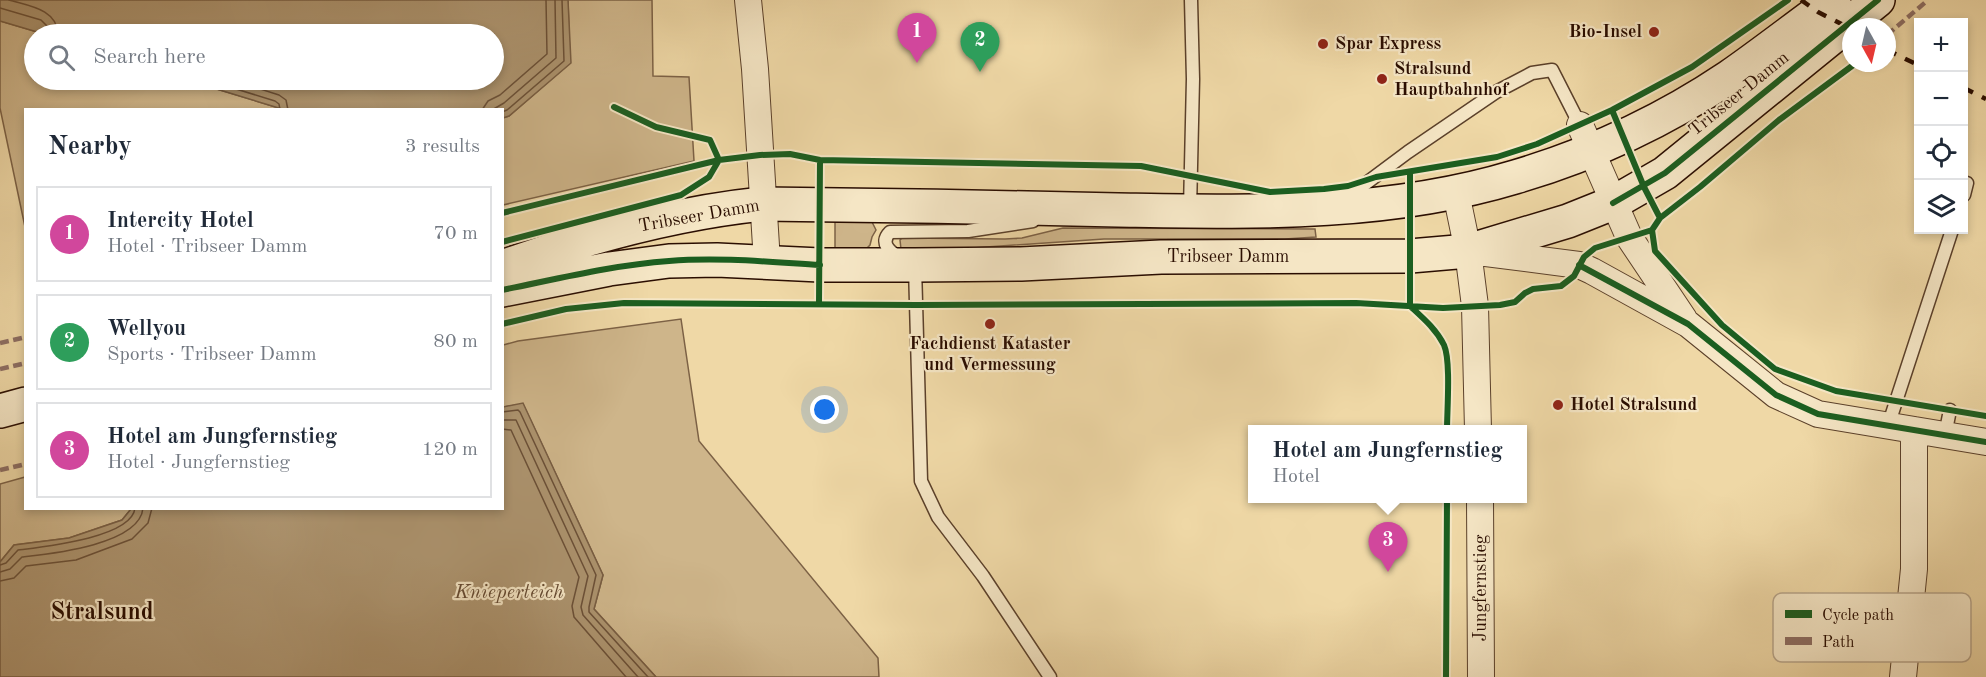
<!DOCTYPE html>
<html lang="en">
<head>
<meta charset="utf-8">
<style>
	:root { --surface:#fff; --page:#f2f2f3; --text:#1f2937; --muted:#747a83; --line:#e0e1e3; --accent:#0b8043 }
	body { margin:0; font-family:"Old Standard TT",serif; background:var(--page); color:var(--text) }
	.controls { position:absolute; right:18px; top:18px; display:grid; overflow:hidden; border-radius:0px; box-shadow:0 3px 9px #0003 }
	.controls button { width:54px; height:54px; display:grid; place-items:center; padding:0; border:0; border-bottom:2px solid var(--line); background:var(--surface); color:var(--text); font:30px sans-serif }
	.compass { position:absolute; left:1842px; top:18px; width:54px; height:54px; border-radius:50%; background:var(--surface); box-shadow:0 3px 9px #0003; rotate:172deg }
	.you { position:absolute; left:825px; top:410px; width:21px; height:21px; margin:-15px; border:4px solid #fff; border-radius:50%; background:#1a73e8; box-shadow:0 0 0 9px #1a73e833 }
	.badge { display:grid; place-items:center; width:39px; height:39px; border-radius:50%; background:var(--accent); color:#fff; font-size:20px; font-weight:700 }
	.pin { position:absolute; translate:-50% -50px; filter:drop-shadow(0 2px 3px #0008) }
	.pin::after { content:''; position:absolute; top:32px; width:21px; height:18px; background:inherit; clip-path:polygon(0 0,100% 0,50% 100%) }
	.popup { position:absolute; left:1248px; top:425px; width:279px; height:78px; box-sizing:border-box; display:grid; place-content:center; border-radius:0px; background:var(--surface); filter:drop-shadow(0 2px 4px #0005); font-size:20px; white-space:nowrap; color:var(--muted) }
	.popup b { font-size:22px; color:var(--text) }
	.popup::after { content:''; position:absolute; left:50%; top:100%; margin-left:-12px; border:12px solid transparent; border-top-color:var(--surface) }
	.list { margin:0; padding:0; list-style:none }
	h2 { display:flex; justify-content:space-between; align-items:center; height:78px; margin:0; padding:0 24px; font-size:26px }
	h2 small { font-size:20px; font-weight:400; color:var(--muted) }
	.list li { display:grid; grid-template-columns:39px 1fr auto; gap:18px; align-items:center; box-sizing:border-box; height:96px; margin:0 12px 12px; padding:0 12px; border:2px solid var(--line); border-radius:0px }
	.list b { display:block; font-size:22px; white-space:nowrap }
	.list p { margin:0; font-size:20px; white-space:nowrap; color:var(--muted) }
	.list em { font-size:20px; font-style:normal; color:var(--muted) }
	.icon { flex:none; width:33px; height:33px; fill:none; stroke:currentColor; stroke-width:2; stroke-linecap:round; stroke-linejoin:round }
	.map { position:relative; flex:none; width:1986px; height:677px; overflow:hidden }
	.search { position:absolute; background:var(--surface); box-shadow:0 3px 9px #0003; left:24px; top:24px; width:480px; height:66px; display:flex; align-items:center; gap:15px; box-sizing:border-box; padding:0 21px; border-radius:33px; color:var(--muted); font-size:22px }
	.panel { position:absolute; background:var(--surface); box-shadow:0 3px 9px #0003; left:24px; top:108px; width:480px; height:402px; border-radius:0px }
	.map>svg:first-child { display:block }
	.green { fill:#ceb58a; stroke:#7c6145; stroke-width:1.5 }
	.water { fill:#ac936e; stroke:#785d42; stroke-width:1.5 }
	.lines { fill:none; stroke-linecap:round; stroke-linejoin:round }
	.shore { stroke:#6b5037; stroke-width:1.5 }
	.lane-casing { stroke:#5b402a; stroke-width:15 }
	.street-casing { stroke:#5b402a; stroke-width:28 }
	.secondary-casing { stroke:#2a0d00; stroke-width:36 }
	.lane { stroke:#f5e6c5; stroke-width:12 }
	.street { stroke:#f5e6c5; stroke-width:26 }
	.secondary { stroke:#f5e6c5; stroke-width:33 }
	.rail { stroke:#2a0d00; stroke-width:4.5; stroke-dasharray:10 10; stroke-linecap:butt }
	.quiet { stroke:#8d6e63; stroke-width:4.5; stroke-dasharray:9 4.5; stroke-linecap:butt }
	.cycleway-casing { stroke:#f5e6c5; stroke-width:10 }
	.cycleway { stroke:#1b5e20; stroke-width:6 }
	.poi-dot { fill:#8f2418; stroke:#f5e6c5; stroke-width:2 }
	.labels { text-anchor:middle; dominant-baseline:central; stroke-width:4.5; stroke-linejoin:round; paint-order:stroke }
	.poi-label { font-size:18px; font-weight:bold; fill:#2a0d00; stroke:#f5e6c5; text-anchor:start }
	.street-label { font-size:18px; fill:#2a0d00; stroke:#f5e6c5 }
	.water-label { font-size:20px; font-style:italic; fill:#644931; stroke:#f5e6c5 }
	.district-label { font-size:24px; font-weight:bold; fill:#2a0d00; stroke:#f5e6c5 }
	.key { fill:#f5e6c5; stroke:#b8a58a; stroke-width:1.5 }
	.key-label { font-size:16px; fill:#2a0d00 }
</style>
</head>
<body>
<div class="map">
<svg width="1986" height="677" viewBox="0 0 1986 677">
	<rect width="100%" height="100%" fill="#efd8a6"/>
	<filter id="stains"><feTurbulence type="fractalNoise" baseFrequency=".00333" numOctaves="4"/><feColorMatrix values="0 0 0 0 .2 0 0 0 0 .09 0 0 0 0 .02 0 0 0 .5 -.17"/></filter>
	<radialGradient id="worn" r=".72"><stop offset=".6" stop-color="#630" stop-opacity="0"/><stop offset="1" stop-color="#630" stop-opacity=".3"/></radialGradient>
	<path class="green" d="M568,0H652L653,76L689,77L694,161L503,205L502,118L509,116L570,63Z
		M0,21L44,34H34V80H187L282,109L26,110L25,227L0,108Z
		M835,222H872L876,230L872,237L870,245L867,248H835Z
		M1063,228L1315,229L1316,237L1285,239H1104L972,248L901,249L900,240L902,238L1005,239L1022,238Z
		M681,319L699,441L878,658L879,677H656L594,609L603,575L523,404L503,407V345L518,341Z
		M25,477L26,508L131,509L122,520L69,538L14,545L0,562V484Z"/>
	<path class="water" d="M0,0H568L571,63L509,116L503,118L502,110L282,109L187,80H494V34H44L0,21Z
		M523,403L603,575L594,609L656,677H0V562L14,545L69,538L122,520L131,509L502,508L503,407Z"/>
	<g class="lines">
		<path class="shore" d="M9,0C29,6 57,9 58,34
			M0,8L41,20L47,26L49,34
			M207,80L275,101L279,104L280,110
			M232,80L279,95L286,100L288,110
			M482,110L488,101L500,95L547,54L546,0
			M492,110L504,103L556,58L555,0
			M502,112L507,110L564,61L562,0
			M502,412L518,410L520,412L596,575L589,607V612L648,677
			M502,420H516L588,576L581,607L583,615L638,677
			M502,429L511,430L579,577L572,606L574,617L626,677
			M0,565L6,563L18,550C42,547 132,538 135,508
			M0,572L10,569L22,557C49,554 140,545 143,508
			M0,581L14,578L26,566L76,560L132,539L148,523L152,508"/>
		<g class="lane-casing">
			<path id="lane" d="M1964,195L1967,183
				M1345,199L1408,152L1496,92L1532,73L1552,70L1580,125
				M1190,209L1193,79L1191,0
				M901,258C890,253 879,243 890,232L968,231L1033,221
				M915,267L921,481L938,517L983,576L1050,677
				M1888,426L1952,230
				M1945,435L1950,410"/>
		</g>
		<g class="street-casing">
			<path id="street" d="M748,0L755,69L767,262
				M1580,125L1629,237L1684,319
				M1456,193L1468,251L1475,306L1478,430
				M1478,252L1579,265L1592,271L1688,324L1776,395L1818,414L1986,442
				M1480,498L1481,677
				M1903,677L1914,569V430"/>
		</g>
		<g class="secondary-casing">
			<path id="secondary" d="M502,267C587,237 673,213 762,204C881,205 999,207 1118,210C1252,212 1386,216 1515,177C1590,155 1665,120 1729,77C1765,52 1799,25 1834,0
				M502,290L609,269L669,261L717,260L820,265H915L1021,264L1161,257L1410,256L1468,251L1568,221L1613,203L1665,173L1878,0
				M0,411L26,404"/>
		</g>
		<use href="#lane" class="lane"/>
		<use href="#street" class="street"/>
		<use href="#secondary" class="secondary"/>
		<path class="rail" d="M1801,0L1818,12L1851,29
			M1887,50L1918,65
			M1964,88L1986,99"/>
		<path class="quiet" d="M1887,35L1928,0
			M0,343L26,337
			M0,369L26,363
			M0,470L26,464"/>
		<g class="cycleway-casing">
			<path id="cycleway" d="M614,107L656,127L710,140L719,160
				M1612,110L1644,187L1660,218
				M1410,172V306C1423,318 1436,329 1444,345C1451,361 1447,410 1447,430
				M1613,203L1665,173L1878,0
				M502,213L719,160L760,155L790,154L820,160L1141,166L1270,192L1324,189L1348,186L1376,177L1497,157L1537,144L1612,110L1692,67L1788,0
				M1652,230L1655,251L1722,325L1775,369L1836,391L1986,416
				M502,242L681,195L709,177L719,160
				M1579,265L1688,324L1776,395L1818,414L1986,442
				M502,290C557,279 613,265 669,261C719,257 770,262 820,265
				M819,304L820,160
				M502,324L566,309L624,303L916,305L1356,303L1443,308L1500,305L1515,302L1525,293L1533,289L1561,286L1574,276L1584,257L1595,248L1652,230L1660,218L1700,187L1779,120L1856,63
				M1446,677L1447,498"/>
		</g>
		<use href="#cycleway" class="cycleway"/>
	</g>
	<g class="poi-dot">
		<circle cx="1654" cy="32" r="6"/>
		<circle cx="1323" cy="44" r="6"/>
		<circle cx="1382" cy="79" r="6"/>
		<circle cx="990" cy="324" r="6"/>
		<circle cx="1558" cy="405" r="6"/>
	</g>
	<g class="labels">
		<g class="poi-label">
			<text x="1642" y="32" text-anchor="end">Bio-Insel</text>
			<text x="1335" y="44">Spar Express</text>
			<text x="1394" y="69">Stralsund<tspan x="1394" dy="21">Hauptbahnhof</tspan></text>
			<text x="990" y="344" text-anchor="middle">Fachdienst Kataster<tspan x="990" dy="21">und Vermessung</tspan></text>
			<text x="1570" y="405">Hotel Stralsund</text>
		</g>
		<g class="street-label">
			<text transform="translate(1739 94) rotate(-39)">Tribseer Damm</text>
			<text transform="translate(699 216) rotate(-10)">Tribseer Damm</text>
			<text x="1228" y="257">Tribseer Damm</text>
			<text transform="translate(1481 588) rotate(-90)">Jungfernstieg</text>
		</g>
		<g class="water-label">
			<text x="509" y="593">Knieperteich</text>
		</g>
		<g class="district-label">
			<text x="102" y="613">Stralsund</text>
		</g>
	</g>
	<rect x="1773" y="593" width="198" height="69" rx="9" class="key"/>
	<rect x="1785" y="610" width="27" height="8" fill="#1b5e20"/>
	<rect x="1785" y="637" width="27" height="8" fill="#8d6e63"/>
	<g class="key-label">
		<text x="1822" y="620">Cycle path</text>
		<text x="1822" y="647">Path</text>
	</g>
	<rect width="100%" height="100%" filter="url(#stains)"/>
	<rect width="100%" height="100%" fill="url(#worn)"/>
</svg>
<div class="controls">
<button>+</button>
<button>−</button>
<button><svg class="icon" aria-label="locate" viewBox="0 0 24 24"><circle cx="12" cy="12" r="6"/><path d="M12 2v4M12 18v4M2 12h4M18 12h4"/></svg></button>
<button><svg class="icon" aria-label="layers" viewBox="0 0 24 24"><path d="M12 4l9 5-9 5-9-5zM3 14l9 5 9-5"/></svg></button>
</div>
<svg class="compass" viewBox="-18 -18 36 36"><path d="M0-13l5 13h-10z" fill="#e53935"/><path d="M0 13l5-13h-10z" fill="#747a83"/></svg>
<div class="you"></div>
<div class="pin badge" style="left:917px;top:63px;background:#d1479c">1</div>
<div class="pin badge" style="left:980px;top:72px;background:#2e9e5b">2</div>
<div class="pin badge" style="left:1388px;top:572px;background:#d1479c">3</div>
<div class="popup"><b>Hotel am Jungfernstieg</b>Hotel</div>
<div class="search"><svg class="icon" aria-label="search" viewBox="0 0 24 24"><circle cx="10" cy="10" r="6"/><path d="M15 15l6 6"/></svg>Search here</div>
<section class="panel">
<h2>Nearby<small>3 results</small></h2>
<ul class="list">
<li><span class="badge" style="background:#d1479c">1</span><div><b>Intercity Hotel</b><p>Hotel · Tribseer Damm</p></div><em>70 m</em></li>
<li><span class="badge" style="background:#2e9e5b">2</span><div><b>Wellyou</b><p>Sports · Tribseer Damm</p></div><em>80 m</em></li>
<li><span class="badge" style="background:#d1479c">3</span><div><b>Hotel am Jungfernstieg</b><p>Hotel · Jungfernstieg</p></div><em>120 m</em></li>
</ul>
</section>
</div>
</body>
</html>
